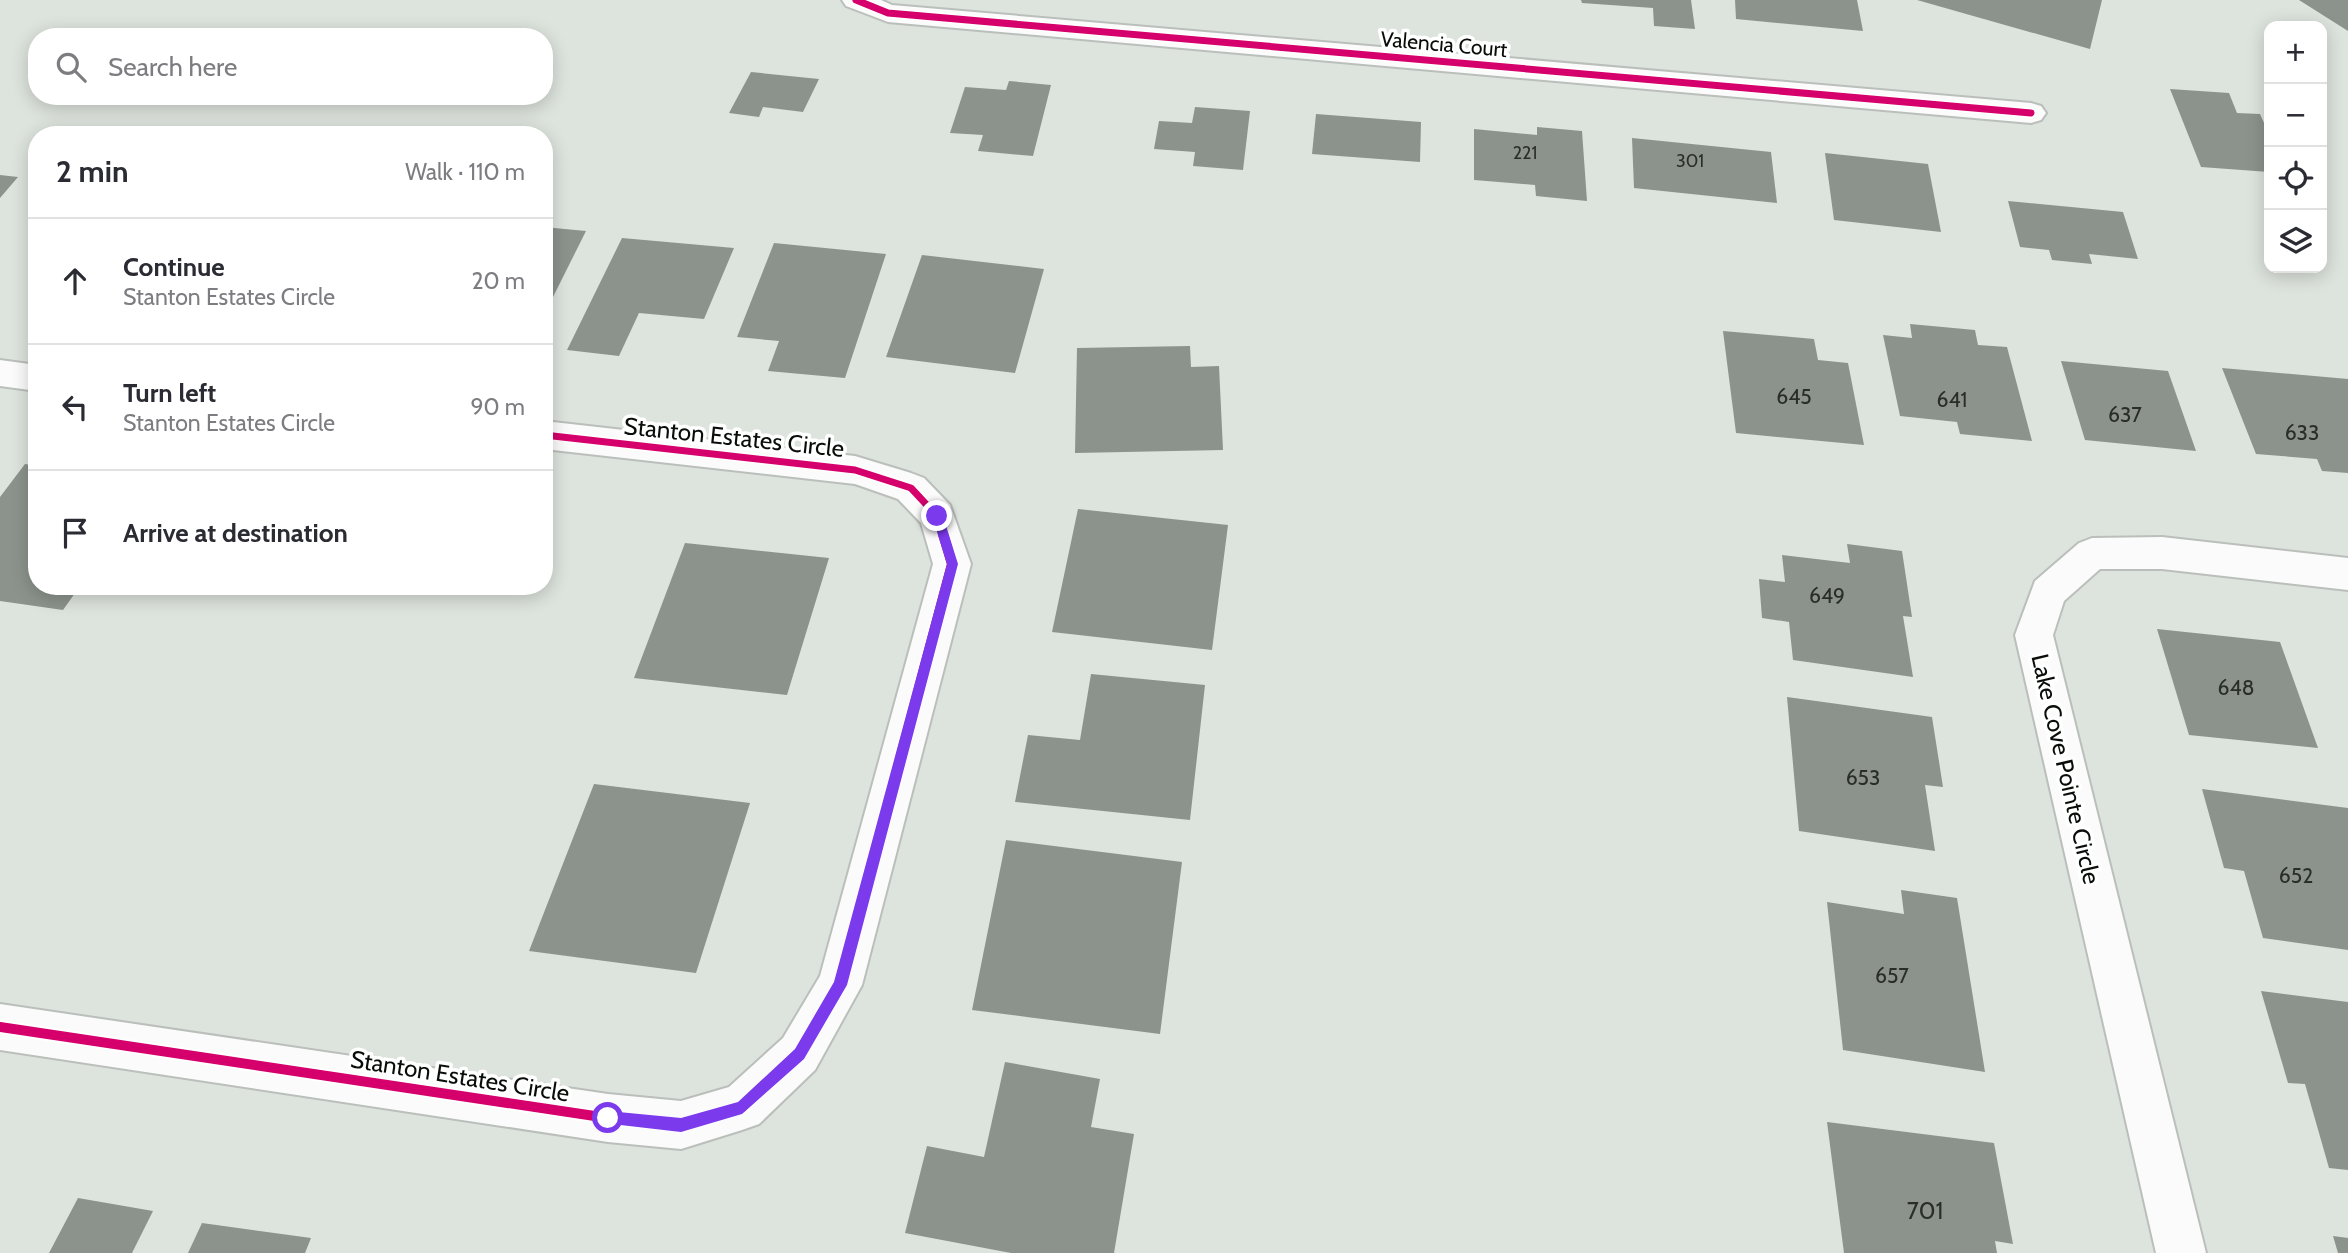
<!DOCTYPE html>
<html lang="en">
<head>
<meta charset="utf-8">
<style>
	:root { --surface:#fff; --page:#f2f2f3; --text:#2b2b33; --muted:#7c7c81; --line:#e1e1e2 }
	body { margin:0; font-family:Cabin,sans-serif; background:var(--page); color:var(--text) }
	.controls { position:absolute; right:21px; top:21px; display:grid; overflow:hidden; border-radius:14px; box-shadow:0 4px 18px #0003 }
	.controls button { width:63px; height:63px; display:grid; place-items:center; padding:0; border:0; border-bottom:2px solid var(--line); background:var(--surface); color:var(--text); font:35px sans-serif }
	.stop { position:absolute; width:21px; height:21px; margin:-16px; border:5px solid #7c3aed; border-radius:50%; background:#fff }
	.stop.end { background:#7c3aed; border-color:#fff; box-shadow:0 2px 7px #0008 }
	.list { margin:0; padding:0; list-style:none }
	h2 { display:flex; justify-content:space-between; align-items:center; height:91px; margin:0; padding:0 28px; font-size:30px }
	h2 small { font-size:23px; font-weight:400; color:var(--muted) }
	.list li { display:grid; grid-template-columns:46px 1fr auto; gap:21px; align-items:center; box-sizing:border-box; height:126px; padding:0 28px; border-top:2px solid var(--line) }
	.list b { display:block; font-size:26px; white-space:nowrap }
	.list p { margin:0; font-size:23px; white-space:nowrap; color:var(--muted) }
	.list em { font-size:23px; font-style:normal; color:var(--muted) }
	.icon { flex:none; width:38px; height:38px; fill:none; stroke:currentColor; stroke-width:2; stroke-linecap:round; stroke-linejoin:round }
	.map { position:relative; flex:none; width:2348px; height:1253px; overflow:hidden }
	.search { position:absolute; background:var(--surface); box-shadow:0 4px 18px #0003; left:28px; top:28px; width:525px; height:77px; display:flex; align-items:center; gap:18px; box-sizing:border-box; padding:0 24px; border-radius:28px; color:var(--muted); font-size:26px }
	.panel { position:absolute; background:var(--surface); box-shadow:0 4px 18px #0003; left:28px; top:126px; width:525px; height:469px; border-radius:28px }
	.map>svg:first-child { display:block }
	.building { fill:#8c938c }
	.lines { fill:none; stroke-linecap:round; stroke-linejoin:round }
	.minor-casing { stroke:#bbbfbb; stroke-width:4 }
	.minor { fill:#fafbfa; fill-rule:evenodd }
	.cycleway-far1-casing { stroke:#fff; stroke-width:10 }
	.cycleway-casing { stroke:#fff; stroke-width:14 }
	.cycleway-far1 { stroke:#d6006c; stroke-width:7 }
	.cycleway { stroke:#d6006c; stroke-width:10 }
	.route { fill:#7c3aed }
	.labels { text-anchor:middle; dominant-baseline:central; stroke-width:7; stroke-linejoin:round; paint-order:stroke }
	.far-number-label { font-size:18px; fill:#2a2e2a }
	.far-street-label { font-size:21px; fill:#090d09; stroke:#fff }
	.number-label { font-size:21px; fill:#2a2e2a }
	.street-label { font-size:24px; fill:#090d09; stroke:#fff }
	.near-number-label { font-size:24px; fill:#2a2e2a }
</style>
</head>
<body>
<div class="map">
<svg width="2348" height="1253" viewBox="0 0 2348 1253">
	<rect width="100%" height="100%" fill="#dde3dd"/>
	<path class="building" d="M1581,0H1691L1695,29L1654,26L1653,8L1582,3Z
		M1735,0H1857L1863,31L1736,19Z
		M1917,0H2102L2090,49Z
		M2299,0H2348V31Z
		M751,72L819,79L803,112L763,107L759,117L729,113Z
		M1009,81L1051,85L1033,156L978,151L983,135L950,133L965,87L1006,90Z
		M2170,89L2229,93L2237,113L2260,114L2269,134V172L2201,167Z
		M285,96H346L341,103Z
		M1195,107L1250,111L1243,170L1193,166L1195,152L1154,149L1159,121L1192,123Z
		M1316,114L1421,122L1420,162L1312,154Z
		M1537,127L1582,131L1587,201L1536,196L1535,185L1474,180V129L1537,135Z
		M1632,138L1771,152L1777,203L1634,188Z
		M1825,153L1928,164L1941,232L1834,220Z
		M0,175L18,177L0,198Z
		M2008,201L2123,212L2138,259L2089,254L2092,264L2052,260L2049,250L2020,247Z
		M544,227L586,231L552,299L544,298Z
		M622,238L734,248L704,319L639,313L619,356L567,350Z
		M774,243L886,254L845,378L768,371L779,341L737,337Z
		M922,255L1044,269L1015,373L886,357Z
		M1910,324L1975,330L1978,345L2007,347L2032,441L1960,434L1957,422L1900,416L1883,335L1912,338Z
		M1723,331L1814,339L1818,360L1848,363L1864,445L1736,433Z
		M1190,346L1191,367L1219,366L1223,450L1075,453L1077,348Z
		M2061,361L2168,371L2196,451L2085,440Z
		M2222,368L2348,379V473L2322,471L2317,459L2256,454Z
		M25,464L37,466V586H80L63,610L0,601V497Z
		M1078,509L1228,525L1212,650L1052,632Z
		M685,543L829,558L787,695L634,678Z
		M1847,544L1902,551L1912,617L1903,616L1913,677L1793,660L1789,622L1762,618L1759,579L1785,582L1782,555L1850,563Z
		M2157,629L2280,642L2318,748L2189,735Z
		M1091,674L1205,685L1190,820L1015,802L1028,735L1080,740Z
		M1787,697L1932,717L1943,787L1925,785L1935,851L1799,831Z
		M594,784L750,803L696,973L529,951Z
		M2202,789L2348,808V950L2263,938L2244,871L2224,868Z
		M1006,840L1182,862L1160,1034L972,1010Z
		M1901,890L1957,898L1985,1072L1843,1050L1827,902L1904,914Z
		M2261,991L2348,1002V1170L2329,1168L2305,1084L2288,1083Z
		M1005,1062L1100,1079L1091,1127L1134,1134L1114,1253H1011L905,1233L927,1146L984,1157Z
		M1827,1122L1994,1143L2013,1244L1995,1241L1997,1253H1844Z
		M78,1198L153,1211L132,1253H49Z
		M202,1223L311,1238L305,1253H188Z
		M2333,1236L2348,1238V1253H2338Z"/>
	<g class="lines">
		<g class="minor-casing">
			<path id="minor" d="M842,0H881L892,5L2031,103L2041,106L2046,113L2041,120L2031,123L888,22L846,6Z
				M0,360L37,365V391L0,386Z
				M544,421L855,456L911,473L924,478L950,505L971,564L862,985L815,1070L759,1124L742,1130L681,1149L608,1142L0,1050V1004L608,1094L681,1101L729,1087L783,1038L820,976L933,564L921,523L898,499L855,484L544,449Z
				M2162,537L2348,558V590L2162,569H2100L2064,601L2053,635L2206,1253H2156L2015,635L2035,581L2079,543L2092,538Z"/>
		</g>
		<use href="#minor" class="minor"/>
		<g class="cycleway-far1-casing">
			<path id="cycleway-far1" d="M856,0L888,13L2031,113
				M544,435L855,470L911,488L937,516L943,536"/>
		</g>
		<g class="cycleway-casing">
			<path id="cycleway" d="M0,1027L608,1118L681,1125L742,1107L799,1054L840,985L952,564L943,534"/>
		</g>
		<use href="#cycleway-far1" class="cycleway-far1"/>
		<use href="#cycleway" class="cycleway"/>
	</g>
	<path class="route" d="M937,511L943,516L958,564L847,985L804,1059L742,1114L681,1132L603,1123L601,1118L608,1111L681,1118L738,1102L795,1049L834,982L947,564L932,516Z"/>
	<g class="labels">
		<g class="far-number-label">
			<text x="1525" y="153">221</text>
			<text x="1690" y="161">301</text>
		</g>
		<g class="far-street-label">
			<text transform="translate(1444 44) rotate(5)">Valencia Court</text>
		</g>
		<g class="number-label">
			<text x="1794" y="396">645</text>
			<text x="1952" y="399">641</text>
			<text x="2125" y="414">637</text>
			<text x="2302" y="432">633</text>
			<text x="1827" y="595">649</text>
			<text x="2236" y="687">648</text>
			<text x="1863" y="777">653</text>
			<text x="2296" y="875">652</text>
			<text x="1892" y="975">657</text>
		</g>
		<g class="street-label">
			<text transform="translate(734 437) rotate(6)">Stanton Estates Circle</text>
			<text transform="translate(2066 769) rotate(77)">Lake Cove Pointe Circle</text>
			<text transform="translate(460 1076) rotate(9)">Stanton Estates Circle</text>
		</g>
		<g class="near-number-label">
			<text x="1925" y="1210">701</text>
		</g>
	</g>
</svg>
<div class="controls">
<button>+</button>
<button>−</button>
<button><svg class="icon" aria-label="locate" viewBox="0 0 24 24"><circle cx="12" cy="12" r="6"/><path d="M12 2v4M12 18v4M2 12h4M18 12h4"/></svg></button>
<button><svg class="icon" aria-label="layers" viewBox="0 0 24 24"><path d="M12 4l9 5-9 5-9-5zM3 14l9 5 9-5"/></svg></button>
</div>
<div class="stop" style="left:608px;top:1118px"></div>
<div class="stop end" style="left:937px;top:516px"></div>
<div class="search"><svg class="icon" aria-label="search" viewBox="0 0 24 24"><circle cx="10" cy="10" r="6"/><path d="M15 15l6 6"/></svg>Search here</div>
<section class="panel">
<h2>2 min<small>Walk · 110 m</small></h2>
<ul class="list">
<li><svg class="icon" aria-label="ahead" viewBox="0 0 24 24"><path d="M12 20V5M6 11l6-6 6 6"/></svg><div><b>Continue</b><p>Stanton Estates Circle</p></div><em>20 m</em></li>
<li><svg class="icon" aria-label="left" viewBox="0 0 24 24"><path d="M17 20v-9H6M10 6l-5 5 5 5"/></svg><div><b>Turn left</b><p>Stanton Estates Circle</p></div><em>90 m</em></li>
<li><svg class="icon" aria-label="arrive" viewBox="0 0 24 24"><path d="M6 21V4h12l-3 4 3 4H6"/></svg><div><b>Arrive at destination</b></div></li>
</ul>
</section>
</div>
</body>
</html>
